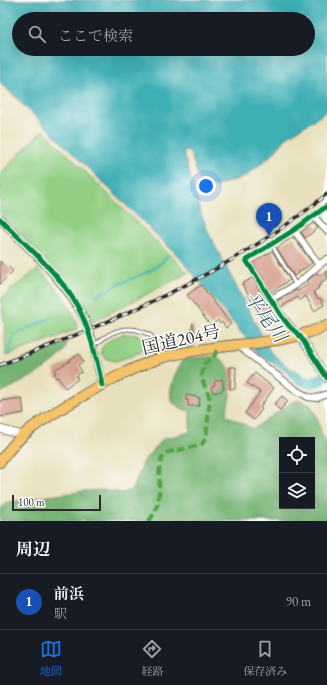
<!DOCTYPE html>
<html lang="ja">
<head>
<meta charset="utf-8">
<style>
	:root { --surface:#171b24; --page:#242831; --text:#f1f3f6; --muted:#9ea1a6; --line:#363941; --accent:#1a73e8 }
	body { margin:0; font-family:"EB Garamond","Noto Serif JP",serif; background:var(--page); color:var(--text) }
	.controls { position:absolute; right:12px; bottom:12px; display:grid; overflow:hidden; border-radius:0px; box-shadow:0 4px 16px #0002 }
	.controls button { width:36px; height:36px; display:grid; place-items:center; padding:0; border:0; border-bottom:1px solid var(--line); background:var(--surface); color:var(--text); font:20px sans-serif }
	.scale { position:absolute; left:12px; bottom:10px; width:89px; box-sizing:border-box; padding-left:4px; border:2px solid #2b2b2b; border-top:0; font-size:11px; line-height:14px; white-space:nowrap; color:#2b2b2b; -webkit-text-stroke:3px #fff; paint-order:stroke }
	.you { position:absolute; left:206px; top:186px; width:14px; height:14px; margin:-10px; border:3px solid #fff; border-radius:50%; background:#1a73e8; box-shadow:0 0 0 6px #1a73e833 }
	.badge { display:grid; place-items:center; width:26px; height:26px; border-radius:50%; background:var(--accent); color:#fff; font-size:13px; font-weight:700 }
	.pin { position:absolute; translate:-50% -33px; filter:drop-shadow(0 1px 2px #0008) }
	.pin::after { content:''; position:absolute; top:21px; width:14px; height:12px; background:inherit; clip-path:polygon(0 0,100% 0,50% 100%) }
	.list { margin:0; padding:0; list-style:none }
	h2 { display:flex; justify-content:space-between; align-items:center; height:52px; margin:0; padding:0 16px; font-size:17px }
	h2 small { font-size:13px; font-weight:400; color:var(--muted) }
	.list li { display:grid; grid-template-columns:26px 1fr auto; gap:12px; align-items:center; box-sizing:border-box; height:56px; padding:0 16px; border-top:1px solid var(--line) }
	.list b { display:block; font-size:15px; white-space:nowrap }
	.list p { margin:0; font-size:13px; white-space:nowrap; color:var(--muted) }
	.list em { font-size:13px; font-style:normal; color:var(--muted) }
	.icon { flex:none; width:22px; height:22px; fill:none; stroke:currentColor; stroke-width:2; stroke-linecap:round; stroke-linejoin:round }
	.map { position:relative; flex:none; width:327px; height:521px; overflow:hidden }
	.search { position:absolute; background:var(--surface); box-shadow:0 4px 16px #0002; left:12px; right:12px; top:12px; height:44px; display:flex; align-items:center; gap:10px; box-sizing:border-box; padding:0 14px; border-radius:22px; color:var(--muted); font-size:15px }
	.sheet { height:108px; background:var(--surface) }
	nav { display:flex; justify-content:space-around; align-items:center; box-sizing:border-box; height:56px; border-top:1px solid var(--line); background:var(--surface); font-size:11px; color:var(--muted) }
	nav a { display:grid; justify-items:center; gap:2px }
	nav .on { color:var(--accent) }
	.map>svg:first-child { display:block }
	.green { fill:#92cf84; stroke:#5e7d58 }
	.forest { fill:#75b272; stroke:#506e4e; fill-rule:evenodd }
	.water { fill:#3daeb4; stroke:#346c70; fill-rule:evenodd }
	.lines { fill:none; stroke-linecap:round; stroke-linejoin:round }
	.stream { stroke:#3daeb4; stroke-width:2 }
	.river { stroke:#3daeb4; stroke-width:11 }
	.building { fill:#d49b88 }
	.service-casing { stroke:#6d6a5e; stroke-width:5 }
	.minor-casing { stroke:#6d6a5e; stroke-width:8 }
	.tertiary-casing { stroke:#6d6a5e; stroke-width:9 }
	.trunk-casing { stroke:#6d6a5e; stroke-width:12 }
	.service { stroke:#fff; stroke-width:3 }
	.minor { stroke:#fff; stroke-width:6 }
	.tertiary { stroke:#fff; stroke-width:7 }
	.trunk { stroke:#f3c26a; stroke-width:10 }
	.rail-casing { stroke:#2b2b2b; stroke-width:3.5 }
	.rail { stroke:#fff; stroke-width:2; stroke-dasharray:6; stroke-linecap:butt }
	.tertiary-bridge-casing { stroke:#6d6a5e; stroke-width:9; stroke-linecap:butt }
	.tertiary-bridge { stroke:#fff; stroke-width:7 }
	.quiet { stroke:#51a443; stroke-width:4; stroke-dasharray:8 4; stroke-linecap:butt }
	.cycleway-casing { stroke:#fff; stroke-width:8 }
	.cycleway { stroke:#00873e; stroke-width:5 }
	.labels { text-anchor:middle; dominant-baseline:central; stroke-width:3; stroke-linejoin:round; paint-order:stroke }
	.street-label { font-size:18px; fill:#2b2b2b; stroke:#fff }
	.water-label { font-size:19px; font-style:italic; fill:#325f62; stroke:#fff }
</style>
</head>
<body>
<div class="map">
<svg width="327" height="521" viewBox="0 0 327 521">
	<rect width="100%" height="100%" fill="#fff"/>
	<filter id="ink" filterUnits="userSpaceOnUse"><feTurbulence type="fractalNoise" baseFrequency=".025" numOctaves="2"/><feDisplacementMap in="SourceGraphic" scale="8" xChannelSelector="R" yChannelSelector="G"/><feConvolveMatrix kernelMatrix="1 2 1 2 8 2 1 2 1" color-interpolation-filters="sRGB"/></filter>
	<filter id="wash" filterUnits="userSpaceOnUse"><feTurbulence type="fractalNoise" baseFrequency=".012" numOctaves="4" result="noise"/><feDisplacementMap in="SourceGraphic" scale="16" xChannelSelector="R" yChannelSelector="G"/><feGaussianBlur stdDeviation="0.9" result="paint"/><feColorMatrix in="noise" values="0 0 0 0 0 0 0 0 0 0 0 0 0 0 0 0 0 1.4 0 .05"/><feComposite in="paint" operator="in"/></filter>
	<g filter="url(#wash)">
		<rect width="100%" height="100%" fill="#e8e0bc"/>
		<path class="green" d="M43,130L188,273L92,322L88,313L70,286L0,213V174Z
			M38,269C55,285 73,306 78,329L6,356L5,326L1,300L9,291Z
			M124,334L140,335L145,340L146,346L141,352L116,361L107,359L102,355L101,349C106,341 115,337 124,334Z"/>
		<path class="forest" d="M67,342C66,345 66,348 64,351C54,367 17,384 0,393V368Z
			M216,356C220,359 227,363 228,367C235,382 229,400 226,415L253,429L294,401H302L311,406L317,417L323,438L327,441V521H0V509L7,502L85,491L104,490L123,493L132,490L145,459L163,439L190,432V411L182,409L171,401C169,385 175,372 184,359ZM282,440H312V506H282Z"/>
		<path class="water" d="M0,0H327V110L319,117L288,136L273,154L246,176L217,186L201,187L190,151L183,152L201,213L209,234L271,353L302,378L304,382L294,377L258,353L179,257L0,82ZM19,19H308V49H19Z"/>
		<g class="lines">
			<path class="stream" d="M96,296C104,292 112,287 121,283C139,276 154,271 167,257
				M9,355L13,338L16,334L50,318"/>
			<path class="river" d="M293,374C307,385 312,386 327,375"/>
		</g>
		<g id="blocks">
			<path class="building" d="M313,223L318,228L305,238L301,232Z
				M293,237L312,263L294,276L277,248Z
				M272,251L290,280L271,292L253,263Z
				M0,261L6,268L8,266L13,271L0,284Z
				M327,271V279L321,282V285L318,286L319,288L313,292L318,299L320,298L324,305L314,311L306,296L300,300L298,297L281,307L277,301L297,290L298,291L309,284L307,281L317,273L319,276Z
				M252,278L277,318L267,325L242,284Z
				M201,285L231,324L226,328L222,322L220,324L218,320L211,326L187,295Z
				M193,323L196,342L187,344L185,338L189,336Z
				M79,354L83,361V362L78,365L82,372L76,376L78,379L65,388L58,377L56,378L54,374L56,373L54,370L70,361L69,360Z
				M230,367H236L235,389H230Z
				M255,373L274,388L260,407L262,409L254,420L245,413L260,392L247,383Z
				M222,379L224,389H222V391L213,393L211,387L214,386L215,381Z
				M186,395L198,397V398H200L199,406H188V400H186Z
				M282,396L288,401L280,410L274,405Z
				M22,398L24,413L2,417V416H0V401Z"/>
		</g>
	</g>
	<g filter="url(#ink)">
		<use href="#blocks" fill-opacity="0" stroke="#6d6a5e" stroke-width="1"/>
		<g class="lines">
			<g class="service-casing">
				<path id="service" d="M272,245L296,285
					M94,346C108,333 124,324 143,332C145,333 149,334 151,336C157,341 157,349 159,357"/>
			</g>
			<g class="minor-casing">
				<path id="minor" d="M313,216L327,231
					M294,230L319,265L327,259
					M271,299L296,285L319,265
					M300,336C277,315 263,286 246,260L294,230L327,206
					M237,345L296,390L308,397L317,398L327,394"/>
			</g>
			<g class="tertiary-casing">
				<path id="tertiary" d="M0,219C30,250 65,279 84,319
					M300,336L327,378
					M92,339L102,385
					M0,429L22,435"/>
			</g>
			<g class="trunk-casing">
				<path id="trunk" d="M0,462C20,432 44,419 74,401C101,385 128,369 158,359C169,355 182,353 194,351C235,343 290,344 327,325"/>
			</g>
			<use href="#service" class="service"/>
			<use href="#minor" class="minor"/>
			<use href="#tertiary" class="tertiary"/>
			<use href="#trunk" class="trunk"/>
			<g class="rail-casing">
				<path id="rail" d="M0,365C115,321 231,273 327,194"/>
			</g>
			<use href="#rail" class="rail"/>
			<g class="tertiary-bridge-casing">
				<path id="tertiary-bridge" d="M84,319L92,339"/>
			</g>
			<use href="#tertiary-bridge" class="tertiary-bridge"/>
			<path class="quiet" d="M149,521C168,497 152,472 165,453L196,446L202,444L206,438L210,399L202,379V372L205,363L215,355L218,347"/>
			<g class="cycleway-casing">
				<path id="cycleway" d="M327,206L294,230L246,260L282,317L290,327L300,336L327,378
					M0,219C26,245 62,276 79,309C91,333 97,359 102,385"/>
			</g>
			<use href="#cycleway" class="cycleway"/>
		</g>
	</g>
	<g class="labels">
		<g class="street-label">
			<text transform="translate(181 339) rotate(-13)">国道204号</text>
		</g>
		<g class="water-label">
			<text transform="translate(266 317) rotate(54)">平尾川</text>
		</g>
	</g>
</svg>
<div class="controls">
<button><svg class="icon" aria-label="locate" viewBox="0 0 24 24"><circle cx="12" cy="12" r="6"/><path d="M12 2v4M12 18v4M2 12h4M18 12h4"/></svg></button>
<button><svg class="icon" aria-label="layers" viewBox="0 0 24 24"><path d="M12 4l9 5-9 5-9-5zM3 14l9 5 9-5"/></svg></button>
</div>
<div class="scale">100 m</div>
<div class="you"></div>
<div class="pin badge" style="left:269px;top:236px;background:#1a4fb4">1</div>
<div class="search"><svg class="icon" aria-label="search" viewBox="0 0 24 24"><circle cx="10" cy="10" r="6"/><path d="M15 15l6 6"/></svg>ここで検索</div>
</div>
<section class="sheet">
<h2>周辺<small></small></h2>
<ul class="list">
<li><span class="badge" style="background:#1a4fb4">1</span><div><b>前浜</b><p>駅</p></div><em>90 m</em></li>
</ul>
</section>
<nav>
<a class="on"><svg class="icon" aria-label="map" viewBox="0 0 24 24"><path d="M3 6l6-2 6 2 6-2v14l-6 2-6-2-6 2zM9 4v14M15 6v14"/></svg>地図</a>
<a><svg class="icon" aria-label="directions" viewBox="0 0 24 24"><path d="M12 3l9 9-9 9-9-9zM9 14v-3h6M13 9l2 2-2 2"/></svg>経路</a>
<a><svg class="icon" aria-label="saved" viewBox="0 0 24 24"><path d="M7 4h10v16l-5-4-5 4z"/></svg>保存済み</a>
</nav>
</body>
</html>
